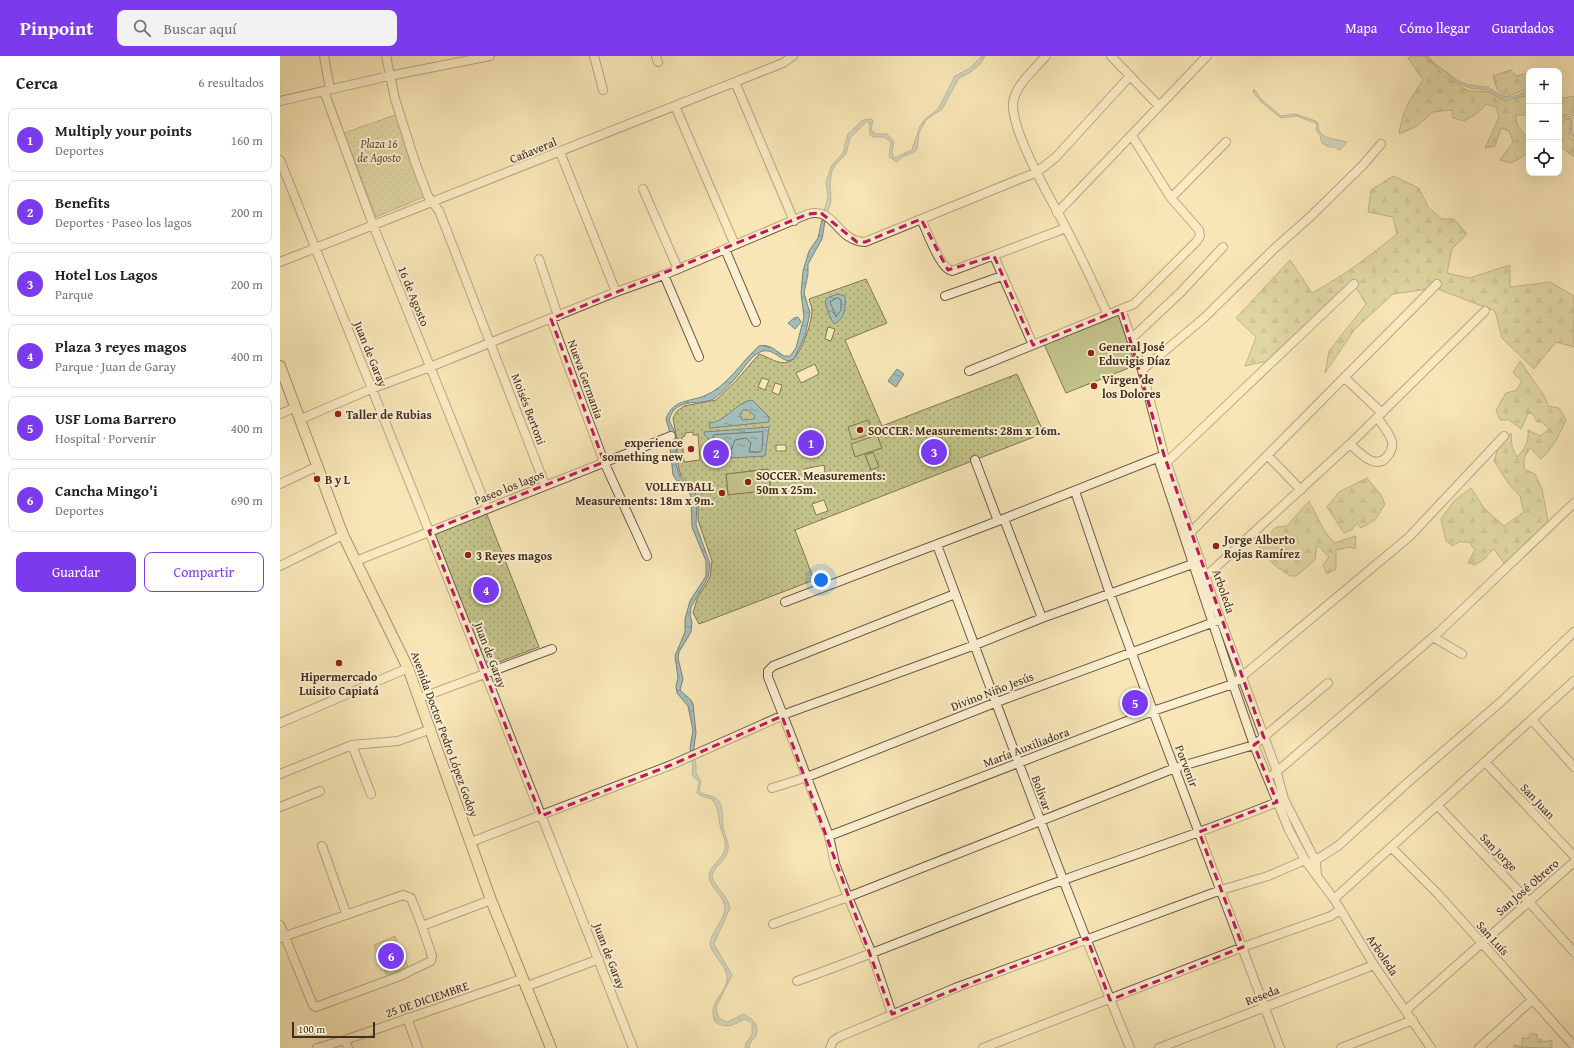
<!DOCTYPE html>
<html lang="es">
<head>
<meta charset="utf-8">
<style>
	:root { --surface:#fff; --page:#f2f2f2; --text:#222; --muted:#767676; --line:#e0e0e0; --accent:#7c3aed }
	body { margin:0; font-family:"Gentium Book Plus",serif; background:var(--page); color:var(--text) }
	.controls { position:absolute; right:12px; top:12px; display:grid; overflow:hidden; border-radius:8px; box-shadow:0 4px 16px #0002 }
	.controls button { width:36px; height:36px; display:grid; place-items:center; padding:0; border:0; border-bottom:1px solid var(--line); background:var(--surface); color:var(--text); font:20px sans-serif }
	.scale { position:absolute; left:12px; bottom:10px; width:83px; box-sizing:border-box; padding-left:4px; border:2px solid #432d20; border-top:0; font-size:11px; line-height:14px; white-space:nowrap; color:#432d20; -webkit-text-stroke:3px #faefd0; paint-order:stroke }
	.you { position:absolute; left:541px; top:524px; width:14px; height:14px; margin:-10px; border:3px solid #fff; border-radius:50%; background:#1a73e8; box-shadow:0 0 0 6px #1a73e833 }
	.badge { display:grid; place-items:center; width:26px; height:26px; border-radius:50%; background:var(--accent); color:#fff; font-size:13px; font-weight:700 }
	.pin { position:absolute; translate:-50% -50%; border:2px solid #fff; box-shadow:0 1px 4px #0006 }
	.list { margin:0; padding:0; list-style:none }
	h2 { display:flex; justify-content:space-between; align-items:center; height:52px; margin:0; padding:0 16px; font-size:17px }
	h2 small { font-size:13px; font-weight:400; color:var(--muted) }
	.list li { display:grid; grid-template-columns:26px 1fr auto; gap:12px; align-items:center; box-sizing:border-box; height:64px; margin:0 8px 8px; padding:0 8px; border:1px solid var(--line); border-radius:8px }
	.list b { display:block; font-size:15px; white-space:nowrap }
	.list p { margin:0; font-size:13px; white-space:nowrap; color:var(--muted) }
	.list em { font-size:13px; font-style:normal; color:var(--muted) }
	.actions { display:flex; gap:8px; padding:12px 16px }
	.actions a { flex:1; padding:9px 0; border:1px solid var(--accent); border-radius:8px; text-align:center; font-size:14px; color:var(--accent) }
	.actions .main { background:var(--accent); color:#fff }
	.icon { flex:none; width:22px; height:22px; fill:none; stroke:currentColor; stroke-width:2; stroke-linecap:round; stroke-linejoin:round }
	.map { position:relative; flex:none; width:1294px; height:992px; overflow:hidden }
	header { display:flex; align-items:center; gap:24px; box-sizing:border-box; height:56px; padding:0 20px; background:var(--accent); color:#fff }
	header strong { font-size:19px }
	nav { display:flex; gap:22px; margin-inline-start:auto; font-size:14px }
	.search { width:280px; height:36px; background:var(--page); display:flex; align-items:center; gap:10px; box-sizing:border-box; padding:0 14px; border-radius:8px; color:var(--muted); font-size:15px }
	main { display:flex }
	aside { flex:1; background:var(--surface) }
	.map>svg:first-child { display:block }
	.grass { fill:#c2c38a; stroke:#827855 }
	.forest { fill:url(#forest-firs); stroke:#827855 }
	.park { fill:url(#park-dots); stroke:#827855; fill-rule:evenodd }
	.water { fill:url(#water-ripples); stroke:#7d837c; fill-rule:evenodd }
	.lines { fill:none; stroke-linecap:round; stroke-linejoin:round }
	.shore { stroke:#73756d; stroke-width:1 }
	.minor-casing { stroke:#705b46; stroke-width:10 }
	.major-casing { stroke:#432d20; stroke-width:12 }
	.minor { stroke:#faefd0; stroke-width:8 }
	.major { stroke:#f8e6b7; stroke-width:10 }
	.marked { fill:none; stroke:#c2185b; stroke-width:3; stroke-dasharray:8 5; stroke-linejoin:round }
	.poi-dot { fill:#8f2418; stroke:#faefd0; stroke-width:1.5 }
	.labels { text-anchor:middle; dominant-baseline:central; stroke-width:4; stroke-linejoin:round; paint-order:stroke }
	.park-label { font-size:12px; font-style:italic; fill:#63523a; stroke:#faefd0 }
	.street-label { font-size:12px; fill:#432d20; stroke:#faefd0 }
	.poi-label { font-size:12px; font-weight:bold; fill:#432d20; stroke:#faefd0; text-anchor:start }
</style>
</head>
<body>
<header>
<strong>Pinpoint</strong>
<div class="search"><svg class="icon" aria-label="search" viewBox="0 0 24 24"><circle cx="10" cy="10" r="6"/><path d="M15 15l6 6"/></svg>Buscar aquí</div>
<nav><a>Mapa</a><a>Cómo llegar</a><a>Guardados</a></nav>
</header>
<main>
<aside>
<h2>Cerca<small>6 resultados</small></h2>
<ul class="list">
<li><span class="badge">1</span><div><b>Multiply your points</b><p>Deportes</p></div><em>160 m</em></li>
<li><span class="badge">2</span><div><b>Benefits</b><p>Deportes · Paseo los lagos</p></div><em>200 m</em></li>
<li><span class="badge">3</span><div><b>Hotel Los Lagos</b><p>Parque</p></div><em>200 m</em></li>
<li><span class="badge">4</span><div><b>Plaza 3 reyes magos</b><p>Parque · Juan de Garay</p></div><em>400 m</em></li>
<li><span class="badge">5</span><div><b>USF Loma Barrero</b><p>Hospital · Porvenir</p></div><em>400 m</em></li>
<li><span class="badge">6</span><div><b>Cancha Mingo'i</b><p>Deportes</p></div><em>690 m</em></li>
</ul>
<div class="actions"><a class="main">Guardar</a><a>Compartir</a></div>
</aside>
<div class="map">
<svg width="1294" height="992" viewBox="0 0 1294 992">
	<defs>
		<pattern id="forest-firs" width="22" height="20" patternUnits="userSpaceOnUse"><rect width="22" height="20" fill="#c2c38a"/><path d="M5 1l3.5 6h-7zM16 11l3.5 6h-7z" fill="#9f9f70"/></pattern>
		<pattern id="park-dots" width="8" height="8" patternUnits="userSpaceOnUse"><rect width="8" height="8" fill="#c2c38a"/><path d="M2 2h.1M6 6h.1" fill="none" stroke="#9f9f70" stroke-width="1.8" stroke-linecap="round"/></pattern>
		<pattern id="water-ripples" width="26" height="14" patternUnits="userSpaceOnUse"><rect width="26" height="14" fill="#a3bdba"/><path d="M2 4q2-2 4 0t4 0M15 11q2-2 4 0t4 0" fill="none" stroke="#869a97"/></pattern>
	</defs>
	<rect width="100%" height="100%" fill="#f8e6b7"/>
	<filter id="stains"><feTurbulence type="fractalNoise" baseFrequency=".005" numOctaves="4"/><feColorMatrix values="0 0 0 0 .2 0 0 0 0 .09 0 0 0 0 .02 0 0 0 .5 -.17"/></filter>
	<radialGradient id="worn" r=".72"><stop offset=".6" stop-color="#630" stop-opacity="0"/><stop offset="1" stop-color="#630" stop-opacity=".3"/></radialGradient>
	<path class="grass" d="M838,256L859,308L786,337L763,286Z
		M589,363L593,377L572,384L567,371Z
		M597,378L602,392L575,401L570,388Z
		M594,396L599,411L591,414L585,399Z
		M488,413L491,435L448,439L446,418Z
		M115,880L128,911L107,920L94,889Z"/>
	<path class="forest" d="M1132,0H1145L1164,19L1188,35L1209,36L1225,45L1249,39V59H1236C1235,70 1242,75 1249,83V97L1231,107L1220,104L1233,86L1229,75L1221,72L1215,90L1205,92L1219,61L1216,51L1206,48L1198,57L1184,65L1173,62L1172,54L1153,56L1137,70L1119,78C1122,55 1130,43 1143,24L1128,2Z
		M1231,14L1236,20L1249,17V32L1225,41L1217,33L1213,20Z
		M1294,40V60L1288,58L1279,62V43Z
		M1285,63L1291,64L1289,76L1290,82L1294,84V101L1279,89V67Z
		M1113,120L1139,132L1148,151L1162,163H1174L1187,178L1172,193L1167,217L1189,222L1230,209V231L1270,226L1294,240V291L1276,286L1254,313L1222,282L1215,255L1155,232L1113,238L1074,274L1045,317L1049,295L1086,248L1075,230L1001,302L965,310L976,281L956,262L1010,204L1032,237C1062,221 1090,200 1117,178L1113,161L1088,156L1091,134Z
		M1240,305L1265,341L1268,350L1279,352L1286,364C1280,378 1272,393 1261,403L1250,392L1244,402V413L1255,418L1262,433L1268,465L1238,497L1224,507L1214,493L1207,499L1206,502L1195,509L1188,507L1195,494L1189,486H1179L1172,490L1166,485L1161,463L1174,445L1191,432L1204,452L1224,470L1244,456L1240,440L1229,428L1214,405L1219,389L1231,377L1232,391L1237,401C1245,393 1249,386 1248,374L1260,380L1269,373L1262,366H1257L1253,358L1248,357L1241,373L1229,364H1220L1216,354L1226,337L1237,334L1242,325L1233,317Z
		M1087,422L1101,439L1105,448L1095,464L1081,472L1077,467L1072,474L1064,477L1047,451L1059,436Z
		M1029,445L1044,474L1054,487L1076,480L1075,493L1070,491L1056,494V513L1047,518L1043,509L1049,501L1037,489L1035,504L1016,520H1010L993,508L978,489L996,471L1007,470Z
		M1250,978H1257V983L1262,984V986L1272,984V990L1271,992L1233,991L1234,989L1242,991V982H1249Z"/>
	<path class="park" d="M118,58L128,97L146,140L96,161L64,77Z
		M586,223L607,267L565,284L602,370L737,318L764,377L515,474L534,524L419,568L413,557L417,543L430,521L432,505L418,464V444L414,434L401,420L398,409L396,379L393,362L397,355L404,350L436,344L455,326L479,298C489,301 498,309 508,306C520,304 532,266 532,255C532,251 530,247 529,243ZM548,271L555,273L551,285L545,283ZM535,308L539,318L521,327L516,317ZM482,322L489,324L485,334L478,331ZM495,327L502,329L499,339L492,336ZM588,364L593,377L572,384L568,371ZM413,376V379H418L420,404L404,406L402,381L405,380V377ZM532,377L537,395L531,397L525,379ZM597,379L602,392L575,401L571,388ZM496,389H506V395H496ZM593,396L599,411L591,414L585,399ZM544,409L545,416L525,420L524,413ZM488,413L491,434L448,439L446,418ZM544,444L548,455L536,459L532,448Z
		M206,456L259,591L206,611L153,477Z"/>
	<path class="water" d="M702,0H705L700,8L691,16L679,22L662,53L646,64L639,77L637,93L634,96L622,101L617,106L609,101L611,86L604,81H593L590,79L589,66L587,65L570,82L566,98L556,108L552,115L550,126L551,146L547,158L544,155L548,141L546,126L552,109L563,97L568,78L583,64L592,63L593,65L591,73L595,78H607L614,86L612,96L614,102L632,94L640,70L645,63L656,55L661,48L675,20L690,12Z
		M1145,0H1148L1154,7L1177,24L1189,29L1208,31L1224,41L1235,40L1249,34V37L1227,45L1207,34L1190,32L1176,26Z
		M974,33L982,44L1001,60L1015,58L1036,65L1038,67L1039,75L1045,81L1067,86L1060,94L1054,91H1049L1042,87L1040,79L1036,74L1037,69L1035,67L1017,60L1001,62L981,46L973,36Z
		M1286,60L1292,61V73L1294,82L1290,77L1292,65L1290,62L1279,66V64Z
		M542,164L545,165L542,183L528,208V218L524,237L530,257L525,280L514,303L508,305C498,302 491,291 480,296C471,300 465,311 459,318C452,327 444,335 435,342C422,351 396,339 389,364L396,379V408L400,421L415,437L417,443L416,469L430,508L428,521L411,551L410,559L412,566L411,576L399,596L398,602L403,623L400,634L411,644L413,648L416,677L413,698L416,708V717L421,725L419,734C424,741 432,738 438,744C444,752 442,761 443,770C444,781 451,786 447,797C444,807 434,810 432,820C434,831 447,838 450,852L434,888L452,919L436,951C437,959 439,964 448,966L463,958C472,962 481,970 475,981C472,985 469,987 469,992H465L466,987L472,979V967L465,963C454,968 447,974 435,966C426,945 449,937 447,920C445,909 435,901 430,890C430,878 441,868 444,857C449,842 431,835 429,821C428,813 439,805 443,798C449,787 442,780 440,769C438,758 439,754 432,743L421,740L417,737L419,726L412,719L413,711L410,692L413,674L408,650L397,637L396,630L398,622L395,600L405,576V563L410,545L426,520V505L412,471L411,440L408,435L399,428L393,419L390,392L391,380L386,363C392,344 408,346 424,340C447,331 461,306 479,290C489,287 496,295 504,300H510L516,292L524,261L521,237L523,215L529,195L538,182Z
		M558,238L565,240C566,251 565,263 554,268L549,259L545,245L549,241Z
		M518,261L521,266L515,273L508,267L514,262Z
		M617,313L624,318L616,331L608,325Z
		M472,344L489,361V366L430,372L429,367C447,366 455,346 472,344ZM463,354H468L475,360L474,363L462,364L460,358Z
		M489,371L485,400L449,402L448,397L439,388H433L424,378V376Z
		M532,377L538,395L531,397L525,379Z
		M433,392H436L438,396L442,394L444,398L442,400L431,401L427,398Z"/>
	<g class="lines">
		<path class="shore" d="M558,242L561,244V254L556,261L550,246Z
			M483,376L482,394L480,396H469L471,387L466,382L455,384L451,394L441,384H435L433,381L434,379Z"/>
		<g class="minor-casing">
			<path id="minor" d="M44,0L50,33
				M106,0L115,43L135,106L148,140L159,155L167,175L265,429
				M314,0L323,34
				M376,0L378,6
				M766,0C755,13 735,29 733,47C731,76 772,145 786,172C801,200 814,229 827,257
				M831,0L879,50
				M455,26L514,165
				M44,35L93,169L207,452
				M0,45L109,20L210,0
				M395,50L455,189
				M280,96L336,236
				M0,104L149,475L353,992
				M363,133L398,213
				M891,142L946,86
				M777,157L927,0
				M641,163C647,175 660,213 672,215L786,172
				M445,193L476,266
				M714,200L753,289
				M259,203L278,260
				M0,206L503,7L513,0
				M384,219L419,301
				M665,240L722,220
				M841,253L862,314L884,399L934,546L995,710L1004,743L1036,806L1037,819
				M271,263L324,406L367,500
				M851,283L900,237L943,191
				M862,314L924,262L995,192L1030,161L1082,110L1101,88
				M689,315L854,248L917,185L920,180L919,174L891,142L852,80
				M1065,322L1102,357
				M0,358L16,351
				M21,363L91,333L150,311L336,236L384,219L528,158C556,151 556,185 585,186L757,116L776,101L850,20
				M1070,388C1080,397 1097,417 1109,398C1111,395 1113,391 1112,386C1111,379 1102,369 1098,362
				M988,400L1021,434
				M878,402L953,628L974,689L1009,774L1025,804L1054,843L1094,909L1151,992
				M695,404L718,465
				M887,406L1074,228
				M0,428L38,410
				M795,435L830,538L873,655L1000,992
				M724,463L762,562
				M911,476L1157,228
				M657,489C720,657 782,826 850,992
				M76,505L391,380
				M0,510L63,479
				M923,523L1070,388L1205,255
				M505,546L718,465L882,400
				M1153,581L1182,598
				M140,642L272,593
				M1252,664L1294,711
				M0,667L128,612
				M72,689L91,738
				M1205,706L1294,800
				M0,718L72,689L118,685L151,673
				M994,718L1159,576L1294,447
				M492,732L527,721L717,646L937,565
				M1158,750L1248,845L1294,896
				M0,751L40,735
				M549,780L873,655L953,628L1129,481L1224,380
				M191,786L391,709L508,657L695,589L762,562L921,505
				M42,790L66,857
				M1112,792L1158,838L1294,990
				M1031,807L1058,790L1126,728L1223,644L1294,576
				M1054,843L1294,625
				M493,868L568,841L895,712L974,689L1048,627
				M0,869L33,949L36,951L120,920L151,905L152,900L142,870
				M0,882L123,839L131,842L142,870L211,844
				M517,925C607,893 695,855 786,823C858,797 931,774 1002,744
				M245,931L319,903
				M1126,954L1294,806
				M612,958L592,898L568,841L555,808L549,780L512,682L488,621V615L493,610L675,538
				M127,962L138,992
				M65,984L68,992
				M37,992L65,984L242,923
				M550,992L553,985L559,981L675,932L941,834L988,820L1025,804
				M703,992L963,891L1051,860L1060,854
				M879,992L1094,909
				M1061,992L1133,964
				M1199,992L1252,944"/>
		</g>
		<g class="major-casing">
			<path id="major" d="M0,310L63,479L128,612L211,844L271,992"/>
		</g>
		<use href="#minor" class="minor"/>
		<use href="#major" class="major"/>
	</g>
	<path d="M0 0H1294V992H0ZM541,157L577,186H585L641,163L668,214L714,200L753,289L841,253L884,399L984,682L974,689L997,746L919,776L963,891L830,944L807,882L612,958L502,660L391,709L261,760L149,475L324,406L271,263L528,158Z" fill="#f8e6b7" fill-opacity=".55" fill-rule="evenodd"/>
	<path class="marked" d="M541,157L577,186H585L641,163L668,214L714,200L753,289L841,253L884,399L984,682L974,689L997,746L919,776L963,891L830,944L807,882L612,958L502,660L391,709L261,760L149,475L324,406L271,263L528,158Z"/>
	<g class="poi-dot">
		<circle cx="811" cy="297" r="4"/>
		<circle cx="814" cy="330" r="4"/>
		<circle cx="58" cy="358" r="4"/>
		<circle cx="580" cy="374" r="4"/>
		<circle cx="411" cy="393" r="4"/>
		<circle cx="37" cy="423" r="4"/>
		<circle cx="468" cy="426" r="4"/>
		<circle cx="442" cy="437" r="4"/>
		<circle cx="936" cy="490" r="4"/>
		<circle cx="188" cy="499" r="4"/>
		<circle cx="59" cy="607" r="4"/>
	</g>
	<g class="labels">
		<g class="park-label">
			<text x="99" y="87">Plaza 16<tspan x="99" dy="14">de Agosto</tspan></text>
		</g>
		<g class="street-label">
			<text transform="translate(253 94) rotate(-22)">Cañaveral</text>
			<text transform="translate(134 240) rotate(68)">16 de Agosto</text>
			<text transform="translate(91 298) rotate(68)">Juan de Garay</text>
			<text transform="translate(306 323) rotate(70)">Nueva Germania</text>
			<text transform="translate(249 353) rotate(69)">Moisés Bertoni</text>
			<text transform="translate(229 431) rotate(-22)">Paseo los lagos</text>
			<text transform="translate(944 535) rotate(71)">Arboleda</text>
			<text transform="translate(211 599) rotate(69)">Juan de Garay</text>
			<text transform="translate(712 635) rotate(-21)">Divino Niño Jesús</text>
			<text transform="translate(165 678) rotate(70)">Avenida Doctor Pedro López Godoy</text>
			<text transform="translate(746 691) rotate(-21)">María Auxiliadora</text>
			<text transform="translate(907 710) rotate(69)">Porvenir</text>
			<text transform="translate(762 737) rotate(70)">Bolivar</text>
			<text transform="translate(1258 745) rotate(47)">San Juan</text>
			<text transform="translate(1219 796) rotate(46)">San Jorge</text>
			<text transform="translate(1247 831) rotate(-41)">San José Obrero</text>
			<text transform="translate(1213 882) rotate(48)">San Luís</text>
			<text transform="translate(1103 899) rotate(56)">Arboleda</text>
			<text transform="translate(330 900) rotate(69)">Juan de Garay</text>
			<text transform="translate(982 939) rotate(-21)">Reseda</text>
			<text transform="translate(147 943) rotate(-19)">25 DE DICIEMBRE</text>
		</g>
		<g class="poi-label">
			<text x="819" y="290">General José<tspan x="819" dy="14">Eduvigis Díaz</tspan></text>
			<text x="822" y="323">Virgen de<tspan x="822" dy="14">los Dolores</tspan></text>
			<text x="66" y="358">Taller de Rubias</text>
			<text x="588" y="374">SOCCER. Measurements: 28m x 16m.</text>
			<text x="403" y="386" text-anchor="end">experience<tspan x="403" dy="14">something new</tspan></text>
			<text x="476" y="419">SOCCER. Measurements:<tspan x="476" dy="14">50m x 25m.</tspan></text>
			<text x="45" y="423">B y L</text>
			<text x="434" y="430" text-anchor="end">VOLLEYBALL<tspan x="434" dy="14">Measurements: 18m x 9m.</tspan></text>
			<text x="944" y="483">Jorge Alberto<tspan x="944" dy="14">Rojas Ramírez</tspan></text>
			<text x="196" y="499">3 Reyes magos</text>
			<text x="59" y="620" text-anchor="middle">Hipermercado<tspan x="59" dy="14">Luisito Capiatá</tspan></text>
		</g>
	</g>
	<rect width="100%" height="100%" filter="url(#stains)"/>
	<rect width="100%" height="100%" fill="url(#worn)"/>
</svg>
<div class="controls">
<button>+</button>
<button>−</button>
<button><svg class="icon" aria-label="locate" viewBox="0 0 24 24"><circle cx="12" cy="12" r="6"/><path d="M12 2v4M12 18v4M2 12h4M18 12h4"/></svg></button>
</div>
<div class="scale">100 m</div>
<div class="you"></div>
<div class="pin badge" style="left:531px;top:387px">1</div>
<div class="pin badge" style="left:436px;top:397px">2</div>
<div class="pin badge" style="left:654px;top:396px">3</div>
<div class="pin badge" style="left:206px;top:534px">4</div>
<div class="pin badge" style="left:855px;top:647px">5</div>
<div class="pin badge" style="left:111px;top:900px">6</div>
</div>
</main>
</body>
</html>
